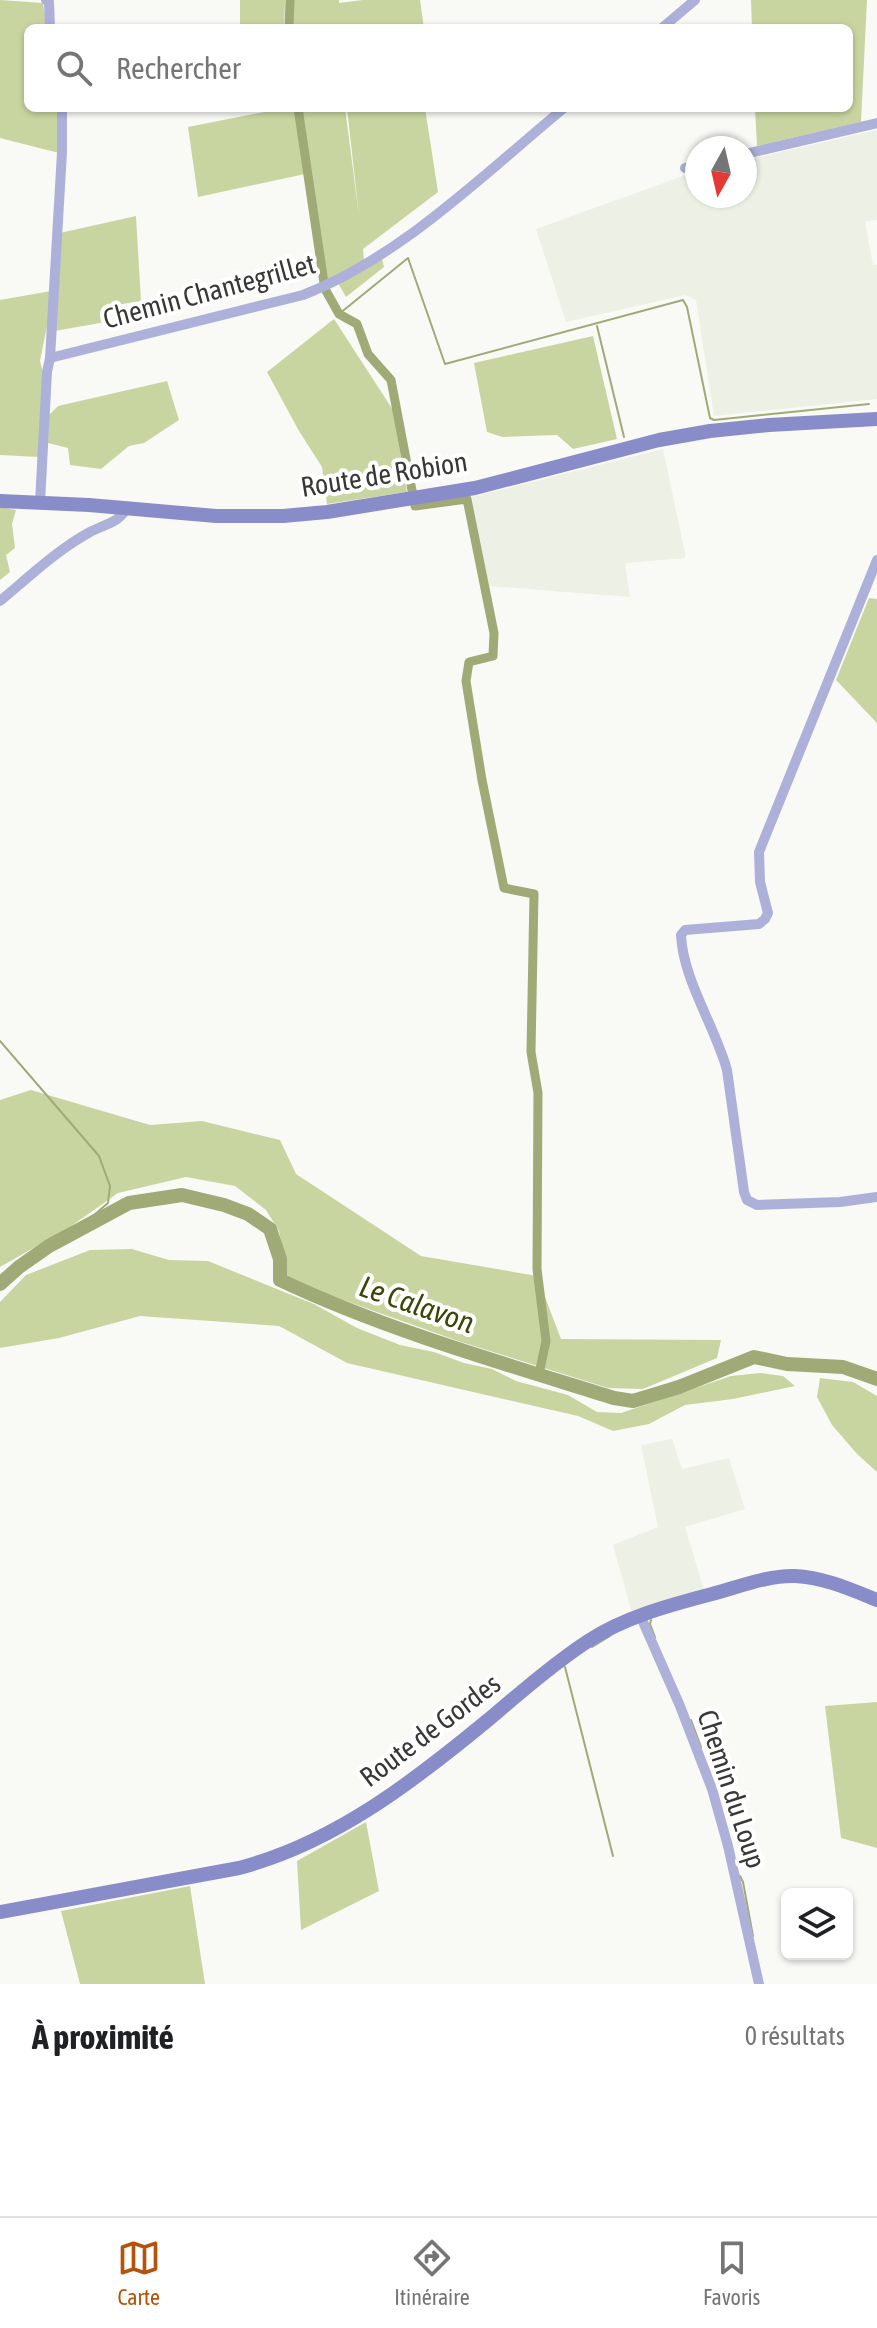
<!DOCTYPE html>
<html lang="fr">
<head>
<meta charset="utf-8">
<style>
	:root { --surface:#fff; --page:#f2f2f2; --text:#202124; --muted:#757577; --line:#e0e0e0; --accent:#b45309 }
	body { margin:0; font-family:"Asap Condensed",sans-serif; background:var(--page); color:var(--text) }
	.controls { position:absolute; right:24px; bottom:24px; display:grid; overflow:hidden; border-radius:12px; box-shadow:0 2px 6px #0004 }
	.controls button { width:72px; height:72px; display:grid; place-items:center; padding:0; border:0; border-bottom:2px solid var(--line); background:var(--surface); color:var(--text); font:40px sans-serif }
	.compass { position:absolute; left:685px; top:136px; width:72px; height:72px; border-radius:50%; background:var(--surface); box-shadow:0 2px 6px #0004; rotate:188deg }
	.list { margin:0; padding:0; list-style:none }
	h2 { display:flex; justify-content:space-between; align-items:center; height:104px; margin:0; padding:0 32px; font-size:34px }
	h2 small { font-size:26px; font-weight:400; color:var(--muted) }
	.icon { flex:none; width:44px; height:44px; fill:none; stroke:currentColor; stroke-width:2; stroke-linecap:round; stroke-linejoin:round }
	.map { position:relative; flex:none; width:877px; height:1984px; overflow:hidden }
	.search { position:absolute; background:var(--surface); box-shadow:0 2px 6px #0004; left:24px; right:24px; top:24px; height:88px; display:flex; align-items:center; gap:20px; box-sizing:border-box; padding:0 28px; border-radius:12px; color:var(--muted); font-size:30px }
	.sheet { height:232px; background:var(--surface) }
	nav { display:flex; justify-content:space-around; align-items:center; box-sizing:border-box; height:112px; border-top:2px solid var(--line); background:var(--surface); font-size:22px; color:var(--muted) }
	nav a { display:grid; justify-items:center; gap:4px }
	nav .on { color:var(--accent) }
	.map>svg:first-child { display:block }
	.built { fill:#edf0e4 }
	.green { fill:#c9d5a1 }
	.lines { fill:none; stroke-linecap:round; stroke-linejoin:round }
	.stream { stroke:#9faa77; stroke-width:2 }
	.canal { stroke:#9faa77; stroke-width:9 }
	.river { stroke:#9faa77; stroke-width:14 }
	.street { stroke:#adb1da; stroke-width:10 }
	.secondary { stroke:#888dc9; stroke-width:14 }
	.labels { text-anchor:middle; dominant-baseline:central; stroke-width:8; stroke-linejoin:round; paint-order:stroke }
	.street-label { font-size:28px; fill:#383937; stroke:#fff }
	.water-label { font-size:30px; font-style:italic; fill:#3d4608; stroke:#fff }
</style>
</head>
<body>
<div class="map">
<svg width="877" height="1984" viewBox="0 0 877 1984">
	<rect width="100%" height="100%" fill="#f9faf6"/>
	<path class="built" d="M877,130V220L865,222L873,265H877V399L714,416L696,300L685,295L566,322L536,229L697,171V196H745V160Z
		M663,449L686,558L625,563L630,597L489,586L472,497Z
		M672,1439L682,1469L729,1458L745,1509L685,1527L704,1590L632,1613L613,1545L658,1527L641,1445Z"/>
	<path class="green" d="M0,0L43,3L47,28H28V108H59V153L0,138Z
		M240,0H285L284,28H240Z
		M294,0H339V3L363,0H420L424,28H293Z
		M751,0H867L861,122L757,146L755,108H849V28H752Z
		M284,108H296L305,174L198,197L188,127Z
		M301,108H345L359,216L347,108H425L438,192L363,249L364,260L327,280Z
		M136,216L141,301L110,306L111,321L55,331L60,233Z
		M382,259L384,267L346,297L338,283Z
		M51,291L48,321L40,361L44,376L39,457L0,455V300Z
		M334,319L393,410L407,492L327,504L322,467L299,431L267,372Z
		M593,336L617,439L573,449L557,435L502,437L487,432L474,363Z
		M167,381L179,420L144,443L129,446L101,469L70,465L68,448L48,443L49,415L58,406Z
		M0,507L16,510L12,524L15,548L6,555L10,572L0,580Z
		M869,598L877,599V723L836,680Z
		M31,1090L150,1125L202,1121L280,1140L296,1174L421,1256L537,1276L561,1339L721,1340L717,1358L643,1389L608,1388L461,1342L284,1279L285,1260L279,1231L266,1210L235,1186L186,1177L118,1193L67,1229L0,1267V1100Z
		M132,1249L169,1260L208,1261L314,1304L357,1328L400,1345L434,1352L464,1363L492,1369L516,1381L568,1395L597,1412L621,1413L731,1376L760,1373L783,1376L795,1386L733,1399L685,1405L649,1424L613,1431L578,1416L347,1363L279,1326L140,1316L59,1338L0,1348V1302L26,1275L90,1250Z
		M820,1378L853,1382L877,1396V1472L857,1454L832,1425L817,1397Z
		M877,1702V1848L841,1838L825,1706Z
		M366,1822L379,1891L301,1930L297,1861Z
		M190,1886L205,1984H80L61,1911Z"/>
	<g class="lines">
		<path class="stream" d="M339,314L408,258L445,364L683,300L687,307L710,418L714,420L869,404
			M597,326L624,437
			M0,1041L99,1156L110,1186L108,1203L93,1216L92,1224
			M651,1620L650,1624L655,1637
			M592,1647L610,1636
			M565,1667L613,1856
			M691,1720L701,1747
			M740,1876L743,1882L753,1936"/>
		<path class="canal" d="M289,28L290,0
			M298,108L324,283
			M325,289L339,314L357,324L368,354L391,380L415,506L467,499L494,633L493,656L469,662L466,681L482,780L504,888L534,894L531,1052L538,1093L537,1269L546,1341L539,1374"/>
		<path class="river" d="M0,1284L19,1267L49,1246L129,1203L182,1195L224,1205L248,1214L270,1229L280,1259V1280C386,1330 502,1363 614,1398L633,1401L679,1387L754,1357L787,1364L843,1367L877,1379"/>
		<path class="street" d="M46,0L49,2L50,28
			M662,28L695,0
			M745,154L877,123
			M685,168L697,165
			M50,358L62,152V108
			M40,502L47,372L50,358L303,295C401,257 484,174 564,108
			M877,560L759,852L760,882L768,913L765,919L759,924L685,930L681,935C683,980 715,1026 727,1070L744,1192L747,1200L757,1205L840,1202L877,1197
			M0,601C29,577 57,550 90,532C102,525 119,523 126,509
			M640,1615L680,1706L712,1789L728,1846L759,1984"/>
		<path class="secondary" d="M0,501L89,505L216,516H283L327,512L475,488L659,440L710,431L769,425L877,419
			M0,1912L239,1868C334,1843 413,1782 488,1720C520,1693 552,1665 588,1641C625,1617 670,1605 712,1594C739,1587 768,1575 795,1576C823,1577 852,1590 877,1600"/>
	</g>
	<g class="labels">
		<g class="street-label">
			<text transform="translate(209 291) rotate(-15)">Chemin Chantegrillet</text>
			<text transform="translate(384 474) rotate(-9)">Route de Robion</text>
			<text transform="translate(430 1730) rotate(-37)">Route de Gordes</text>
			<text transform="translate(732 1789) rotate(72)">Chemin du Loup</text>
		</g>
		<g class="water-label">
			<text transform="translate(417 1304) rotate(19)">Le Calavon</text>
		</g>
	</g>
</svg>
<div class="controls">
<button><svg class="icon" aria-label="layers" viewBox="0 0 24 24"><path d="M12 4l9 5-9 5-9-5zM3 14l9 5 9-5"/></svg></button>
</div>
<svg class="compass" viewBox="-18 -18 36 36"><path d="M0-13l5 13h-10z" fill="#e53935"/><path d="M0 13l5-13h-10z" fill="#757577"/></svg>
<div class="search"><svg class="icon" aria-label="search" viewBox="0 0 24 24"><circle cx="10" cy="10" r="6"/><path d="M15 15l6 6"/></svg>Rechercher</div>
</div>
<section class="sheet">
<h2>À proximité<small>0 résultats</small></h2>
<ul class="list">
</ul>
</section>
<nav>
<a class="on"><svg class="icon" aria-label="map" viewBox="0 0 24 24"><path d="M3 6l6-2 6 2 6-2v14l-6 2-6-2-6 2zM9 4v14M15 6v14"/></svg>Carte</a>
<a><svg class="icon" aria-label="directions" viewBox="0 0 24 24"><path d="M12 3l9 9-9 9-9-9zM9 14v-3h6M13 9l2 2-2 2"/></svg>Itinéraire</a>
<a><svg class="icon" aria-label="saved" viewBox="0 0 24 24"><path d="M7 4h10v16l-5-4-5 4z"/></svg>Favoris</a>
</nav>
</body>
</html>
